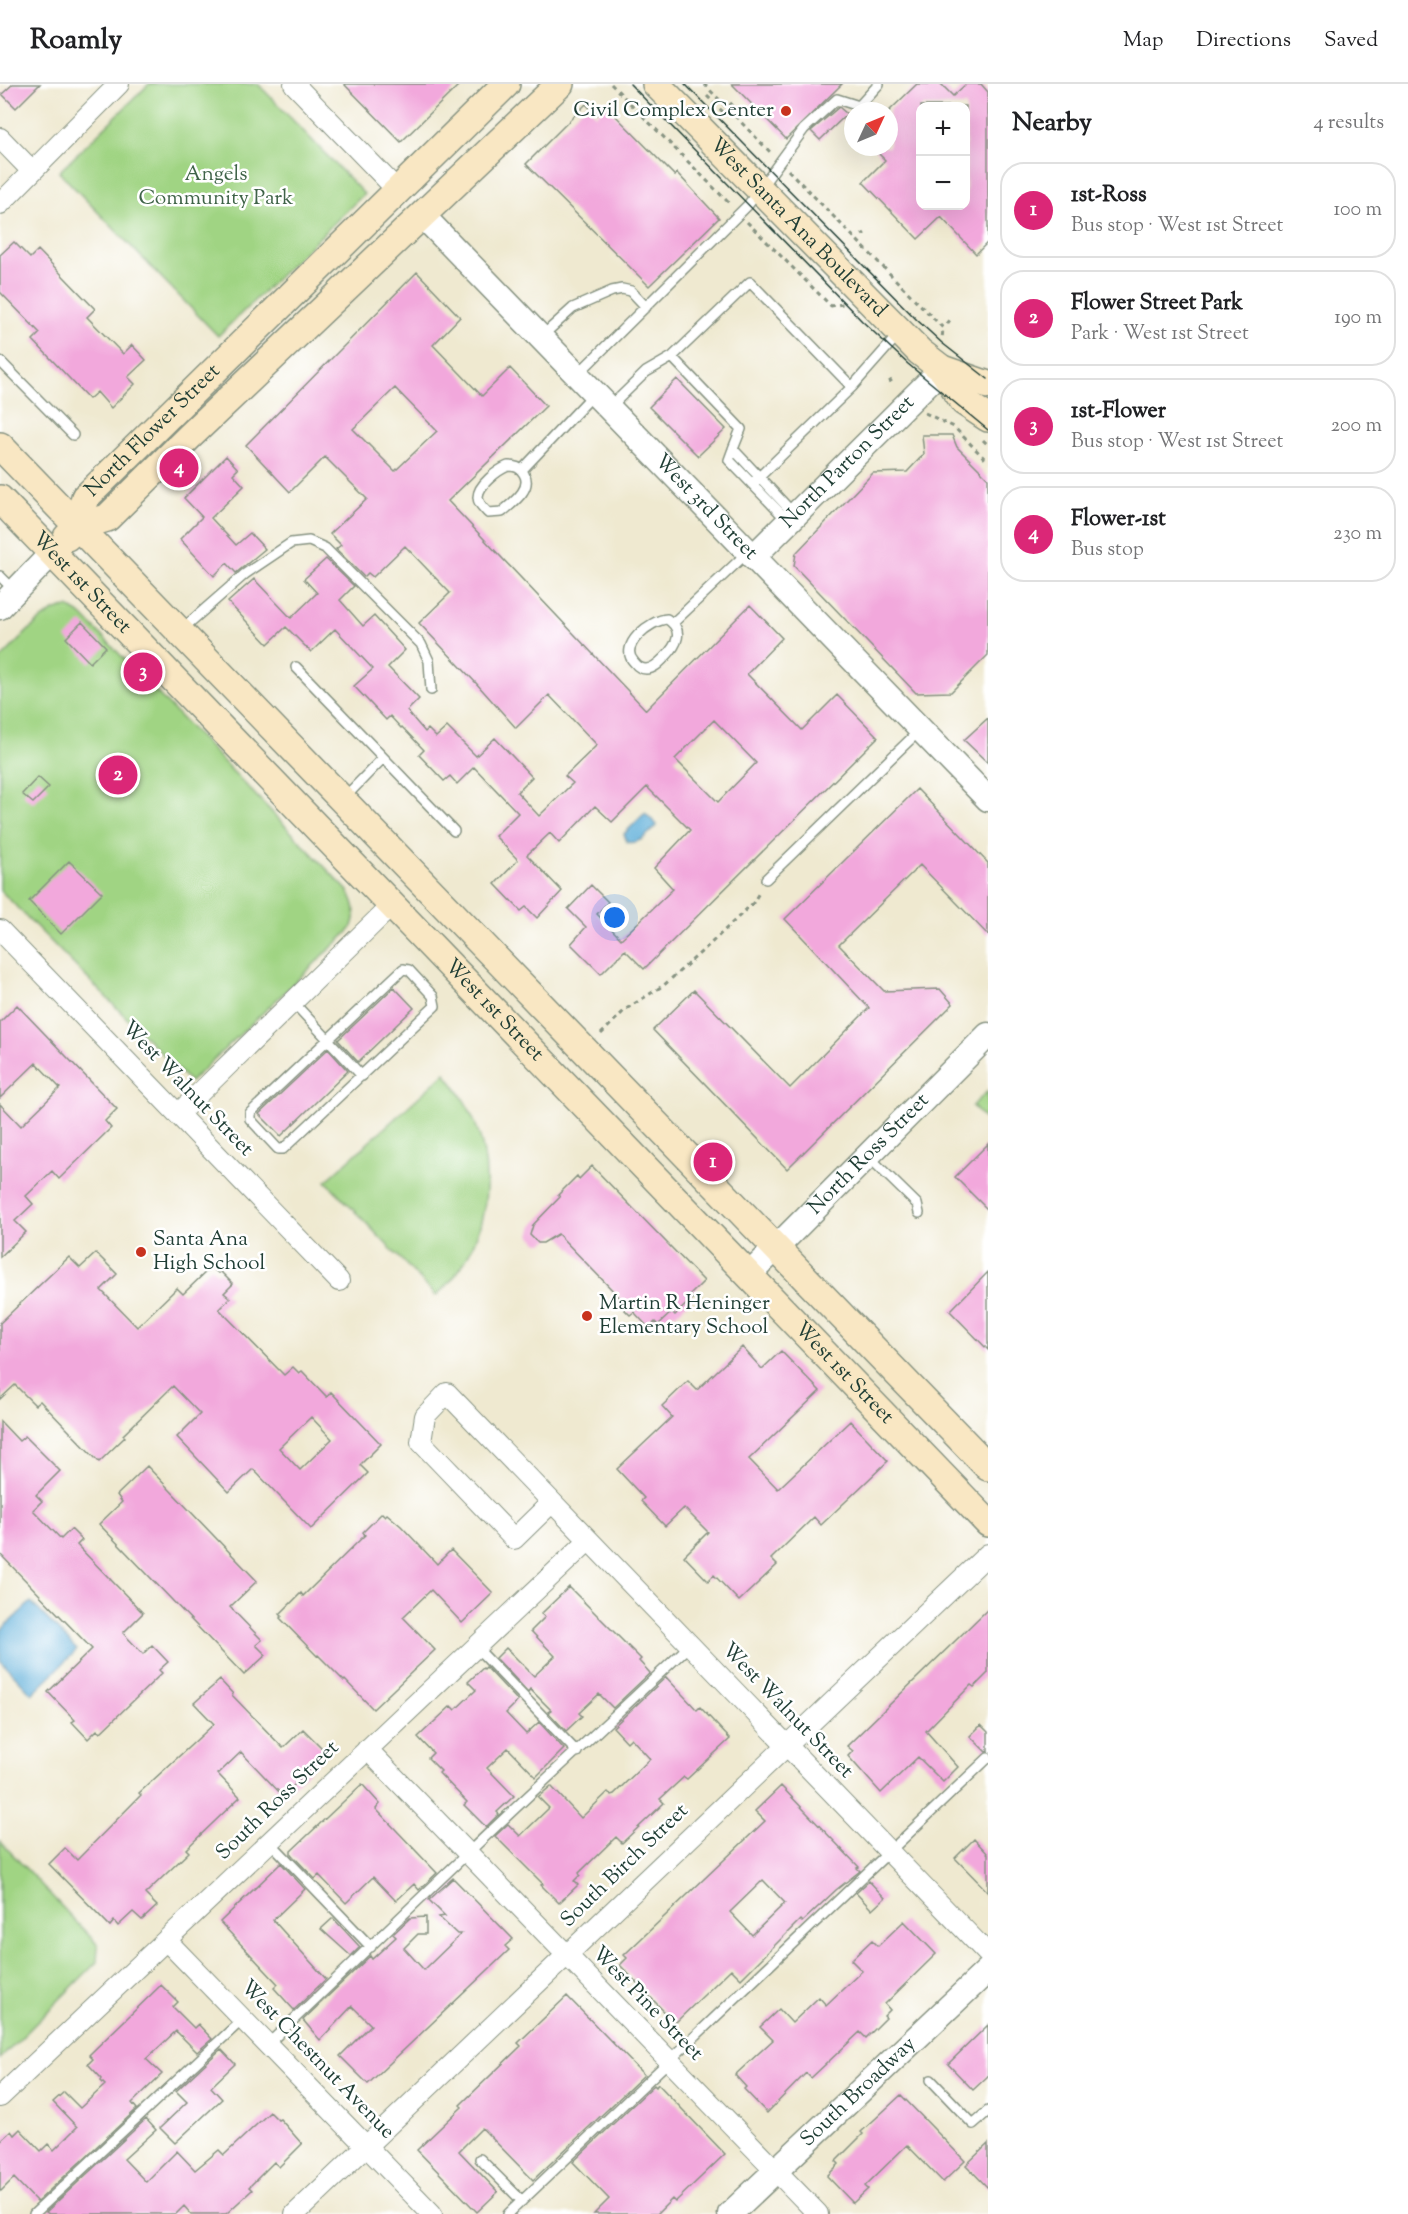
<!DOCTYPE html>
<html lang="en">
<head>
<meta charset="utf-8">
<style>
	:root { --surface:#fff; --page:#f6f6f6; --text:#202124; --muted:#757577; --line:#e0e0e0; --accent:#db2777 }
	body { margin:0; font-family:"Sorts Mill Goudy",serif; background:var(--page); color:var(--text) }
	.controls { position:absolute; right:18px; top:18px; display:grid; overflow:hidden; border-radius:12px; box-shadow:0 6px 24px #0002 }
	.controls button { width:54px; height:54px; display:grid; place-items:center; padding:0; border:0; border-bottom:2px solid var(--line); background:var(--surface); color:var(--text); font:30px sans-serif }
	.compass { position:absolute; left:844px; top:18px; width:54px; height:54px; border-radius:50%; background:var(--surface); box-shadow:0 6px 24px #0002; rotate:46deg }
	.you { position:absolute; left:615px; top:834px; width:21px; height:21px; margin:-15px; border:4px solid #fff; border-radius:50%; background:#1a73e8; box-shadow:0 0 0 9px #1a73e833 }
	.badge { display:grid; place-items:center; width:39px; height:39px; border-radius:50%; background:var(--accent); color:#fff; font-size:20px; font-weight:700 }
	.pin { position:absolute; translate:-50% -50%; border:3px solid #fff; box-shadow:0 2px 6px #0006 }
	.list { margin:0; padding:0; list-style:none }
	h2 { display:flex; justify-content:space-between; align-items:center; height:78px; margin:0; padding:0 24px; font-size:26px }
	h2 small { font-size:20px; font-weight:400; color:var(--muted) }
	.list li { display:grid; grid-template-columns:39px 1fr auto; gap:18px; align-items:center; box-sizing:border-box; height:96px; margin:0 12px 12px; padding:0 12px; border:2px solid var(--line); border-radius:24px }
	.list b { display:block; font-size:22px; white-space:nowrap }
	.list p { margin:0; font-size:20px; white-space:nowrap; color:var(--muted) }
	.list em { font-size:20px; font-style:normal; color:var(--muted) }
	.map { position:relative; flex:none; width:988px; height:2130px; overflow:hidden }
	header { display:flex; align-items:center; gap:36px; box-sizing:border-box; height:84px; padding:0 30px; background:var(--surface); border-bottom:2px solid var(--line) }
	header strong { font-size:28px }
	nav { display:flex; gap:33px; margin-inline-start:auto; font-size:21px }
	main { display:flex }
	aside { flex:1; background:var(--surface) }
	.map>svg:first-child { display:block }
	.green { fill:#a0d483; stroke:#60885c; stroke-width:1.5 }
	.water { fill:#5eafd9; stroke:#3e7686; stroke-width:1.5 }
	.building { fill:#f2a8dc; fill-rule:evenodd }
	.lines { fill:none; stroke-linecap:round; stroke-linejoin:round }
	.service-casing { stroke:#879382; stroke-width:12 }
	.minor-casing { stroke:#879382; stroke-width:22 }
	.tertiary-casing { stroke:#879382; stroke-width:27 }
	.secondary-casing { stroke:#879382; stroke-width:30 }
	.path { stroke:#879382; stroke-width:3; stroke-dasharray:4.5 4.5; stroke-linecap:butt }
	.service { stroke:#fff; stroke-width:9 }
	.minor { stroke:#fff; stroke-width:20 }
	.tertiary { stroke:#fff; stroke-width:24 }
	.secondary { stroke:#f9e7c3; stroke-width:27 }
	.tram { stroke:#1f3d34; stroke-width:1.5 }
	.poi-dot { fill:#c8321e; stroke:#fff; stroke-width:2 }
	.labels { text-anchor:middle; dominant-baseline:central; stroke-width:5; stroke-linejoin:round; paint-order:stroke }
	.poi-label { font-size:21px; fill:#1f3d34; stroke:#fff; text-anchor:start }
	.park-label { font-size:21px; fill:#3f6348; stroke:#fff }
	.street-label { font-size:21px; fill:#1f3d34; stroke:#fff }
</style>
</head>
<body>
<header>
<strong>Roamly</strong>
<nav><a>Map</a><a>Directions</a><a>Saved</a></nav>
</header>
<main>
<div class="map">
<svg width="988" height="2130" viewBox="0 0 988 2130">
	<rect width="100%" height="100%" fill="#fff"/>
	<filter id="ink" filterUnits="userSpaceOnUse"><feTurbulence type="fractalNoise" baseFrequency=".0167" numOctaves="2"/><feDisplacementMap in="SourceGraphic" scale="12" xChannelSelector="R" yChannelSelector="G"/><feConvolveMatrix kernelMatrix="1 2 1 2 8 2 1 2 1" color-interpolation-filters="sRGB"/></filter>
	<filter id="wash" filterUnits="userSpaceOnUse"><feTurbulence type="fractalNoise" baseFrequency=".008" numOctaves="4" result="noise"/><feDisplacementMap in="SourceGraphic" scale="24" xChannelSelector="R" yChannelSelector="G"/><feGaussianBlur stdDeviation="1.35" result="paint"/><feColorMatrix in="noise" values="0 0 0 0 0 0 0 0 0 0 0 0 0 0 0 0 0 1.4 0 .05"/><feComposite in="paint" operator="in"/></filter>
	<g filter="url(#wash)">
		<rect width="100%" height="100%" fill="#efe9d0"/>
		<path class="green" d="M149,0H258L364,110L218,252L59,88Z
			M68,523L82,531L348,807C356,821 357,829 351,845L190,998L0,806V575C18,559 44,524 68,523Z
			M445,989C456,1004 467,1018 474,1036C499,1096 485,1169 436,1212L326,1097Z
			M988,1007V1038L972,1022Z
			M0,1757L98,1861L97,1878L0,1975Z"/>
		<path class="water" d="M645,729L657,741C648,750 640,761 627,758L624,750Z
			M31,1518L77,1566L32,1610L0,1576V1547Z"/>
		<g id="blocks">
			<path class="building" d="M13,0H40L16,24L2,10Z
				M344,0H460L401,58Z
				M732,0H842L786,55Z
				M917,0H941L953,12L966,0H981L988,8V158L976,170L941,133L918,155L863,98L885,76L872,63H889V27ZM921,22H966V122H921Z
				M586,20L596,31L605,21L675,92L677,89L719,134L649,202L526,80Z
				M839,23L847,30L820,56L811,47Z
				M14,158L30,174L38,166L95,225L87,233L123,270L132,261L146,276L128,293L135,300L111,324L97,308L89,315L33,256L40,249L0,208V171Z
				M417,188L460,233L433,261L482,312L510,284L546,322L448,417L646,626L750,521L782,554L747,590L802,646L837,611L878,653L644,885L625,866L601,890L571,860L586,843L568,825L591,801L608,818L597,830L621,855L673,805L654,784L690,746L647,703L612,738L595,722L559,759L550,749L527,771L562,807L537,834L526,823L521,827L495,800L518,776L495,752L518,729L474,683L457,700L450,692L444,697L419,671L424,666L402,643L401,644L390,632L386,636L354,602L373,585L335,545L311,568L286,543L268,560L228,518L254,495L291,534L317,509L304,495L326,475L354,502L340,516L363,542L374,532L405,566L388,583L419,615L407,627L425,648L428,645L436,653L447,643L476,672L495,654L532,693L517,708L539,732L573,699L565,692L597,661L549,611L516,644L476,599L419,539L450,509L405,462L373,493L368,489L364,493L336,465L341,461L330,450L367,415L325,373L290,408L246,361ZM395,304L437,347L395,387L353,345ZM714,636L756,679L718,718L675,675Z
				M677,295L726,345L698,372L649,323Z
				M922,351H952L957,363L988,394V571L951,608L916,609L794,482L796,469L873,389L907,388L924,370Z
				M226,372L238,385L233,390L244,402L211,434L236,461L250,449L265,465L236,489L227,479L214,492L180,455L202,433L184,414Z
				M82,538L106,563L90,579L66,554Z
				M988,634V679L964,656Z
				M38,693L49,703L33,719L22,710Z
				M917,705L988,779V851L920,781L839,861L884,907L940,905L953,920L787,1085L653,946L694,906L790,1004L869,924L785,835Z
				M69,777L102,809L61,850L29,817Z
				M394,903L414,924L358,978L338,956Z
				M17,921L117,1025L105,1037L111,1044L59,1095L52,1087L26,1112L33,1120L15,1137L26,1148L0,1173V1020L21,1042L60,1004L36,979L0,1014V938Z
				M328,965L348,987L281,1052L259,1030Z
				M988,1060V1126L955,1093Z
				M592,1082L704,1197L690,1211L693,1214L675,1231L672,1228L658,1241L655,1238L649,1244L634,1228L630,1231L617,1218L621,1215L558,1150L543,1159H538L530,1151L533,1141L560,1113L558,1111L577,1092L579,1095Z
				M96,1169L117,1190L101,1206L137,1243L177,1204L183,1210L211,1183L218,1189L220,1187L233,1200L224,1209L230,1214L219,1225L284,1291L293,1283L299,1289L302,1287L327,1313L331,1308L381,1360L360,1381L368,1389L311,1445L253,1385L229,1408L177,1353L200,1330L173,1302L123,1351L125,1353L99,1378L40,1317L35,1321L15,1301L0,1315V1239L69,1173L80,1184ZM311,1333L332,1355L300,1386L279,1364Z
				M988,1188V1266L950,1227Z
				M742,1263L762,1285L781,1267L820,1307L749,1375L778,1405L850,1337L888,1377L821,1441L814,1433L771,1475L777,1481L739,1517L714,1491L708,1497L684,1472L708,1448L684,1424L665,1442L641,1417L644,1414L617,1385L672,1333L662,1322L688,1297L697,1306Z
				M0,1337L19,1357L25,1352L60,1387L36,1411L42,1417L33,1426L61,1455L71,1445L82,1456L77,1461L143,1529L123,1549L143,1570L152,1561L168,1578L159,1586L162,1589L100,1649L97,1646L88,1655L72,1638L75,1636L48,1608L92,1565L0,1470Z
				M147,1382L257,1497L230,1523L262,1556L256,1561L266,1571L244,1591L99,1440L122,1418L117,1411Z
				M382,1429L385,1432L387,1430L401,1442L437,1480L451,1466L493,1509L462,1539L431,1506L403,1533L435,1566L373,1625L345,1596L344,1597L318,1571L317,1572L280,1534L282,1532L280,1530L301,1509L303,1512L365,1451L363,1448Z
				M569,1503L641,1575L639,1577L650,1589L613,1624L599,1610L579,1629L582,1632L566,1647L548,1628L551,1626L530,1605L528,1608L496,1574L506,1564L534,1592L555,1572L531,1547L545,1533L541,1530Z
				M988,1525V1589L974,1603L971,1601L926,1647L958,1683L943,1698L918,1673L881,1709L848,1672L853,1667L847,1662Z
				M486,1583L518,1617L506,1629L526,1650L539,1638L564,1665L536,1693L508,1664L487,1684L514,1712L497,1728L499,1730L486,1743L464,1721L467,1718L439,1689L441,1687L428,1674L433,1669L418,1653L451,1622L455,1626L476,1606L468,1598L483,1584L484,1585Z
				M666,1593L697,1626L700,1623L730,1655L687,1695L684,1693L660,1715L664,1719L622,1759L616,1753L579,1789L580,1791L574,1797L578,1801L559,1819L541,1801L543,1800L495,1752L508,1740L520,1752L549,1724L538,1713L551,1702L581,1734L608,1708L611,1711L614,1710L650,1675L631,1654L627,1658L613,1643Z
				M220,1596L233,1610L232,1611L283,1664L303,1645L327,1669L283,1712L241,1668L218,1690L240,1713L186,1765L189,1768L145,1810L157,1822L142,1836L133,1828L118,1842L114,1837L110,1842L49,1780L65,1764L77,1776L141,1711L139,1709L214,1640L194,1619Z
				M981,1641L988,1648V1667L986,1668L970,1652Z
				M362,1700L380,1720L376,1725L437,1789L419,1806L414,1800L396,1817L373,1793L346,1819L319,1791L315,1795L291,1770V1767Z
				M781,1702L859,1783L857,1784L860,1787L836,1806L802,1838L800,1836L741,1895L731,1885L675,1939L620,1881L627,1874L624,1871L765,1737L755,1727ZM763,1796L785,1819L752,1851L730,1828Z
				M974,1755L988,1770V1808L955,1774Z
				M281,1779L305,1805L273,1836L326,1895L294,1926L274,1904L278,1900L220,1838Z
				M453,1794L513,1855L505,1862L509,1866L368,2000L340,1972L371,1941L352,1922L320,1956L303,1936L370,1872L372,1875L396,1853L393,1850L410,1834L426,1833V1850H418L404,1864L424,1886L461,1850H457L439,1833L445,1832L429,1816Z
				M869,1797L885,1814L872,1826L856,1809Z
				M333,1834L360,1863L351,1872L321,1845Z
				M904,1837L936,1870L885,1920L890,1926L884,1932L886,1934L866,1954L860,1948L811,1994L806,1989L767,2029L744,2005L746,2003L735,1991L773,1956L760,1943L779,1925L792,1939L819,1913L826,1921L862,1887L851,1876L872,1856L878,1862Z
				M161,1901L178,1918L173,1923L194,1944L198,1940L212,1955L197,1968L176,1947L159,1963L146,1975L162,1990L132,2019L137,2025L37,2118L14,2094L0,2108V2057L11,2047L14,2051L20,2045L41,2067L48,2060L54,2066L77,2043L53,2018L64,2008L80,2024L105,2001L101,1997L102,1995L88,1980L93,1975L89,1971Z
				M567,1912L644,1991L533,2096L482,2044L459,2067L498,2108L477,2128L417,2066L462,2023L460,2021L521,1962L518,1959Z
				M988,1941V1992L973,2006L948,1980Z
				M221,1965L235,1980L211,2003L222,2015L175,2059L160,2044L187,2018L176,2007Z
				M658,2000L725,2070L675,2118L672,2115L657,2130H594L609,2115L573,2078L654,2001L656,2003Z
				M901,2011L965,2077L943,2098L907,2061L865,2102L868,2105L853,2119L827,2092L839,2080L836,2077L863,2050L861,2048Z
				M270,2028L278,2036L280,2035L302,2060L279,2083L274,2078L249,2103L252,2106L226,2130H191L184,2122L176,2130H49L46,2128L146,2035L156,2046L124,2075L146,2098L177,2067L195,2086L219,2066L224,2071Z
				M988,2060V2104L966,2081Z"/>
		</g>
	</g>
	<g filter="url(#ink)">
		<use href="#blocks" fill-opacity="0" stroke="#879382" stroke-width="1.5"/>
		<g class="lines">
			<g class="service-casing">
				<path id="service" d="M541,253L573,224L612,207L622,205L631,207L646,223
					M672,273L741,345L733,365
					M0,277L73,351
					M578,290L748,121L804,45L837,15L859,22L879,0
					M609,324L646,288L672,273L750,198L852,303
					M508,382C515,382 520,383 524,390C533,405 512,419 502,428L488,429C484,424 478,420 478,413C478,401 498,386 508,382Z
					M522,386L594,310
					M752,400L852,303L898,251
					M787,436L729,376L733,365L793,429
					M0,492L15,507
					M667,535C685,546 677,561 665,573C660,578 654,585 646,585C641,585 637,582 634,578C618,562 650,536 667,535Z
					M673,539L748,468
					M181,546L245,490L291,459L309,457L325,464L421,560L429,577L431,606
					M296,583L454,747
					M345,713L383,674
					M766,795L920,646
					M403,885L409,886L433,912L435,922L283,1065H278L250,1035V1029Z
					M293,918L362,992
					M869,1073L917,1120L919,1129
					M476,1563L577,1668
					M270,1758L371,1863
					M268,1960C335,1897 401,1832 468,1769C541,1699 616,1631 690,1561
					M931,1996L973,2040L988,2027
					M480,2075L522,2117
					M34,2130L243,1935
					M508,2130L988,1674"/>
			</g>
			<g class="minor-casing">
				<path id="minor" d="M294,0L397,106
					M0,54L32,87
					M0,120L119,0
					M0,846L339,1197
					M178,1030L391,822
					M552,1418L514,1455L421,1358L425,1332L447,1309L988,1870
					M367,1665L818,2130
					M166,1856L432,2130
					M0,2013L589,1456
					M295,2130L988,1470"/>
			</g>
			<g class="tertiary-casing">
				<g id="tertiary">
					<path id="s1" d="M423,132L988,715"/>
					<path id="s2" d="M753,473L942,285"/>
					<path d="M0,523L52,469"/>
					<path id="s3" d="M749,1191L988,951"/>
					<path id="s4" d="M730,2130L988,1886"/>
				</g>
			</g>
			<g class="secondary-casing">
				<g id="secondary">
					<path id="s5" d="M656,0L920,268L942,285L988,301"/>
					<path d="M942,285L964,318L988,334"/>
					<path d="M0,362L988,1383"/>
					<path id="s6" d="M0,415L988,1439"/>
					<path d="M77,443L107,434L190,352L560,0"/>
					<path id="s7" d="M67,453L77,443L85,413L89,410L506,0"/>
				</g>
			</g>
			<path class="path" d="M611,0L730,120
				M704,0L771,69
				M707,12L723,28L725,26
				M729,22L733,18
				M788,86L943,244L942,256
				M747,138L831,222L843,220
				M862,151L865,149
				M947,240L950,236
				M889,298L892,296
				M925,329L954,343L988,378
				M983,356L988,361
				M601,950L626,925L664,901L708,862L753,819L760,807"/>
			<use href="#service" class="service"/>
			<use href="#minor" class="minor"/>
			<use href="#tertiary" class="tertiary"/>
			<use href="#secondary" class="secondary"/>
			<path class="tram" d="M630,0L862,237L908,280L988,346
				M685,0L917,236L942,259L988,295"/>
		</g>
	</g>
	<g class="poi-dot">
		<circle cx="786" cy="27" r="6"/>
		<circle cx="141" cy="1168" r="6"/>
		<circle cx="587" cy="1232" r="6"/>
	</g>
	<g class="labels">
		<g class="poi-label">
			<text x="774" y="27" text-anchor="end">Civil Complex Center</text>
			<text x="153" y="1156">Santa Ana<tspan x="153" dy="24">High School</tspan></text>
			<text x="599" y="1220">Martin R Heninger<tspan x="599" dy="24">Elementary School</tspan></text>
		</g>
		<g class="park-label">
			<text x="216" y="91">Angels<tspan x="216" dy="24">Community Park</tspan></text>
		</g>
		<g class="street-label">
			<text stroke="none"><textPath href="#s5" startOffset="202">West Santa Ana Boulevard</textPath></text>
			<text stroke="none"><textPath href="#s7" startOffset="140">North Flower Street</textPath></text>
			<text stroke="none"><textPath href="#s2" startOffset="134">North Parton Street</textPath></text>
			<text stroke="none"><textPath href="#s1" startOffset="406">West 3rd Street</textPath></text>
			<text stroke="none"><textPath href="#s6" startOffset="117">West 1st Street</textPath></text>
			<text stroke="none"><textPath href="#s6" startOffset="711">West 1st Street</textPath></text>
			<text transform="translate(187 1005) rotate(46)">West Walnut Street</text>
			<text stroke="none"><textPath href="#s3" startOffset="170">North Ross Street</textPath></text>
			<text stroke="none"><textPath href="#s6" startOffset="1215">West 1st Street</textPath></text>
			<text transform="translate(787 1627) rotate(46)">West Walnut Street</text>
			<text transform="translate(278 1717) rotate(-44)">South Ross Street</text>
			<text transform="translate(625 1782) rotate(-44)">South Birch Street</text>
			<text transform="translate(647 1920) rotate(46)">West Pine Street</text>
			<text transform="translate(317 1976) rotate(46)">West Chestnut Avenue</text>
			<text stroke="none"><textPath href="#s4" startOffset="177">South Broadway</textPath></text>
		</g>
	</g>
</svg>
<div class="controls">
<button>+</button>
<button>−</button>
</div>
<svg class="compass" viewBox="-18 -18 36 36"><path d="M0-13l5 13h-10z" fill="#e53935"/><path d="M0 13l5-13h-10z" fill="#757577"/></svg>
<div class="you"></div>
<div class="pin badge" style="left:713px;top:1078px">1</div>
<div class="pin badge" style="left:118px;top:691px">2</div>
<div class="pin badge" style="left:143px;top:588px">3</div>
<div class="pin badge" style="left:179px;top:384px">4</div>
</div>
<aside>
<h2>Nearby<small>4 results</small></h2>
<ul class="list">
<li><span class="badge">1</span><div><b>1st-Ross</b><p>Bus stop · West 1st Street</p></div><em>100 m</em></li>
<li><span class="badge">2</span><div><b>Flower Street Park</b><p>Park · West 1st Street</p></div><em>190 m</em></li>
<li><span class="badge">3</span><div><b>1st-Flower</b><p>Bus stop · West 1st Street</p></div><em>200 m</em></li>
<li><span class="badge">4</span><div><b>Flower-1st</b><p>Bus stop</p></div><em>230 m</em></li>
</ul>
</aside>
</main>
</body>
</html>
